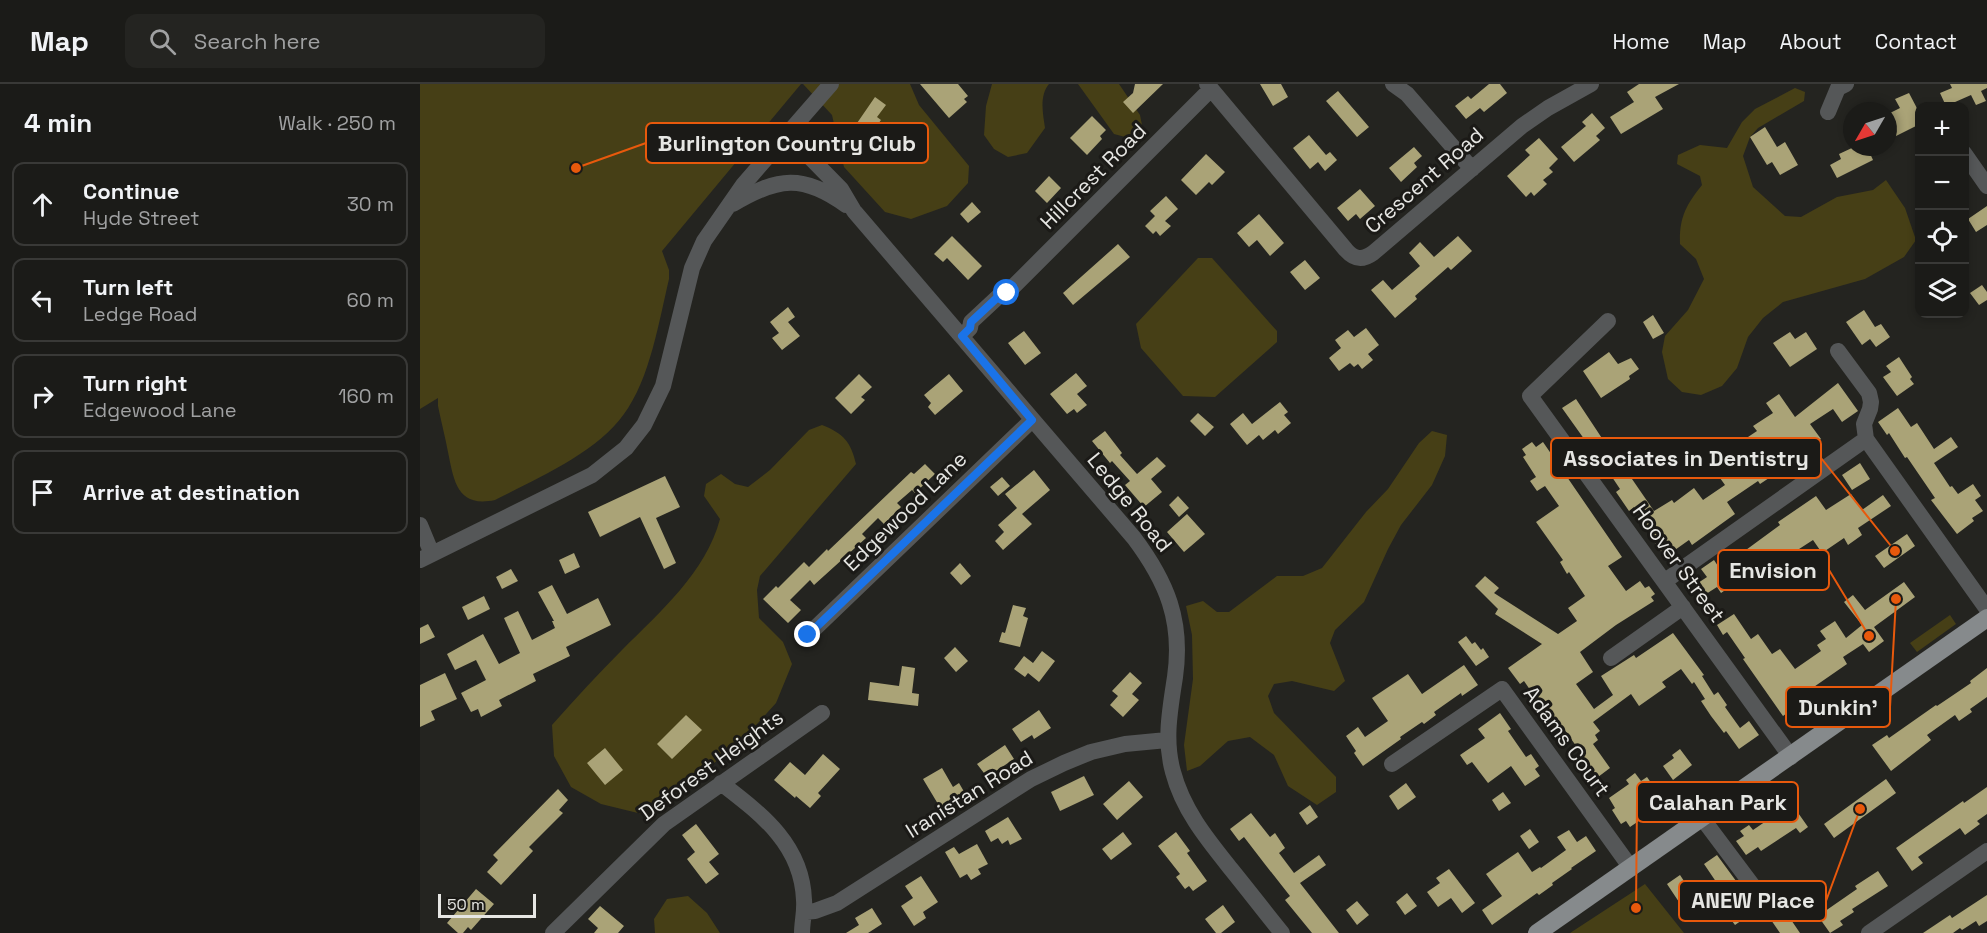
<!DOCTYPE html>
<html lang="en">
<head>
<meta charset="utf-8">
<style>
	:root { --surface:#1b1b18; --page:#242421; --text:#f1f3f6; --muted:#a0a1a2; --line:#393937 }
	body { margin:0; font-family:"Space Grotesk",sans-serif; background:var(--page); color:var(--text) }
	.controls { position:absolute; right:18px; top:18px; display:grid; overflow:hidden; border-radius:12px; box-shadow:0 3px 9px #0003 }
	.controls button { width:54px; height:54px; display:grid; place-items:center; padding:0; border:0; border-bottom:2px solid var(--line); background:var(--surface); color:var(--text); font:30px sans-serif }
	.compass { position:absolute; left:1423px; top:18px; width:54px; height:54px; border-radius:50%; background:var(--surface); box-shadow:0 3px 9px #0003; rotate:231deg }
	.scale { position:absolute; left:18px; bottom:15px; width:98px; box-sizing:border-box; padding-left:6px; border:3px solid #e6e6e3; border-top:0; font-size:16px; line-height:21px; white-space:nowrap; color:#e6e6e3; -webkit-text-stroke:4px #1b1a17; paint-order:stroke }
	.stop { position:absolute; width:18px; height:18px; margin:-14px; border:4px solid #1a73e8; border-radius:50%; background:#fff }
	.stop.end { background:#1a73e8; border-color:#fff; box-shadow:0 2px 6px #0008 }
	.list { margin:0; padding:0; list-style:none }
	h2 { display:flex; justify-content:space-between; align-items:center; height:78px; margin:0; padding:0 24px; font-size:26px }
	h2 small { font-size:20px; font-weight:400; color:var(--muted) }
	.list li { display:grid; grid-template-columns:39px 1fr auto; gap:18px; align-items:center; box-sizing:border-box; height:84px; margin:0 12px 12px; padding:0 12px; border:2px solid var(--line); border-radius:12px }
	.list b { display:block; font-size:22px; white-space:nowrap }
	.list p { margin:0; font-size:20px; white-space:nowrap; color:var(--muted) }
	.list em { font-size:20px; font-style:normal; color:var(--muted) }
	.icon { flex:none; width:33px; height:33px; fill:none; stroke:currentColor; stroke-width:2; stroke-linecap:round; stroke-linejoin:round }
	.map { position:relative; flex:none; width:1567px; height:849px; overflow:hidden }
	header { display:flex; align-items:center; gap:36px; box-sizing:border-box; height:84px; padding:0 30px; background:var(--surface); border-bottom:2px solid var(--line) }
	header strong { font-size:28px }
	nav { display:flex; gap:33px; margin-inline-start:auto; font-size:21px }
	.search { width:420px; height:54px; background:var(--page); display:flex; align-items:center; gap:15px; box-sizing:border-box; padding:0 21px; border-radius:12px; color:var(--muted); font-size:22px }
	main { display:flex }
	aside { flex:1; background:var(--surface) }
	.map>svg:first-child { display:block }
	.green { fill:#463f16 }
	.building { fill:#aaa377 }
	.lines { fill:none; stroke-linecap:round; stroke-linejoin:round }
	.minor { stroke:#555758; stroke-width:16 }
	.major { stroke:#868a8c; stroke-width:18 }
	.route { stroke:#1a73e8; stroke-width:8 }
	.labels { text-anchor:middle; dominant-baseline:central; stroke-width:6; stroke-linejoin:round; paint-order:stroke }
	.street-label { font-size:21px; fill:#e6e6e3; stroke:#1b1a17 }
	.leader { fill:none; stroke:#e8590c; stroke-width:2 }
	.callout-dot { fill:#e8590c; stroke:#1b1a17; stroke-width:2 }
	.callout { fill:#1b1a17; stroke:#e8590c; stroke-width:2 }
	.callout-label { font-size:22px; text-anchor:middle; font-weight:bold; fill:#e6e6e3 }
</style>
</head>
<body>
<header>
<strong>Map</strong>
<div class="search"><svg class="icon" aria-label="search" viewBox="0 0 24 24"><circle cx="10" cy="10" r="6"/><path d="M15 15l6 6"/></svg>Search here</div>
<nav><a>Home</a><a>Map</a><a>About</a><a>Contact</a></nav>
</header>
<main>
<aside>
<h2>4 min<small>Walk · 250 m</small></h2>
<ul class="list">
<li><svg class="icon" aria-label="ahead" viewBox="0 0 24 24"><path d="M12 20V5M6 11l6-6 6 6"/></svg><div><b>Continue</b><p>Hyde Street</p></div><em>30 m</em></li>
<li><svg class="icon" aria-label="left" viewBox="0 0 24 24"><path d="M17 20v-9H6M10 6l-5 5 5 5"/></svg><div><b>Turn left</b><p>Ledge Road</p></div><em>60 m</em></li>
<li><svg class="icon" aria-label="right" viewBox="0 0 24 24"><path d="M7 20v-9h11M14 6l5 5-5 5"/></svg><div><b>Turn right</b><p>Edgewood Lane</p></div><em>160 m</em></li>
<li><svg class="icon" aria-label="arrive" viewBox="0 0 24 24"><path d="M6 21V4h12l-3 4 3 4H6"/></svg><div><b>Arrive at destination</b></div></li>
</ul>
</aside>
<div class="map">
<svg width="1567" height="849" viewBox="0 0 1567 849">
	<rect width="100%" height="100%" fill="#242420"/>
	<path class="green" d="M0,0H381L242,167L249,186V195C239,237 230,295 204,330C176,369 118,394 75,416C37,424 34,397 28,368C25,352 21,337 18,322V314L0,325Z
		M383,0H490L499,21L549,82L548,99L527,122L491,135L465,128L424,83L412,31Z
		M572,0H629C619,12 623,30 625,44L607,69L588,73L574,65L564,51L566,22Z
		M658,0H699L720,31L723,46L709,54L694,50Z
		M1375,4L1385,8L1384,17L1338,44L1330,53L1323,72L1333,103L1365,132L1381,133L1417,113L1453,106L1466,96L1485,124L1496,156L1484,173L1445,195L1363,218L1343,234L1328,253L1317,284L1302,302L1281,311L1262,308L1248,295L1242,268L1245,252L1268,226L1284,195L1276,175L1260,160C1259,134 1266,121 1282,101L1280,92L1257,80L1258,71L1280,61L1307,64L1322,38L1335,25Z
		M778,174H792L857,247V258L795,313L763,312L721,264L716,240Z
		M402,341C423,349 431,358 436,380L340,492L337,506L339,534L363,558L372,580L356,619L329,649L278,693L222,730L181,720L151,703L134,672L132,641C155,615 178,590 202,566C240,528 286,488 300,435L284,412L286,400L301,390L315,400L328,403L350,386L389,346Z
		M1012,347L1027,351L1025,372L1012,401L981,441L968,465L944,518L915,546L910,559L925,597L914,607L872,597L854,600L848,612L854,629L916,693V708L897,721L868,702L854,671L830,653L808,657L780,682L767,687L764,661L773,595L772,551L766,522L783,517L797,528H809L857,492H883L902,484L946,428L968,405L999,359Z
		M1530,531L1536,540L1497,568L1490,559Z
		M1225,800L1264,849H1150Z
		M268,812L287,829L300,849H235L234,835L247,815Z"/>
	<path class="building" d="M500,0H538L548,12L544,15L547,18L529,34Z
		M715,0H743L713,29L703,18L713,9Z
		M840,0H861L868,13L853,22Z
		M1069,0H1080L1087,9L1064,28L1060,24L1046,35L1035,22L1048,12L1051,15Z
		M1219,0H1259L1235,13L1243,25L1201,50L1190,33L1214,18L1207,8Z
		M1530,0H1567V4L1561,7L1566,17L1556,21L1551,11L1526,22L1520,9L1532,4Z
		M918,7L949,43L937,53L906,17Z
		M1489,9L1500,30V40L1468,56V30L1480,24L1475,15Z
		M455,13L466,21L457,33L461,36L438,67L424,58Z
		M1172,29L1185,44L1176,52L1180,56L1154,78L1141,63L1166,42L1162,38Z
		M672,32L686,46L680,52L682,55L667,71L650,54Z
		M1345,43L1357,63L1365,58L1378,81L1360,91L1352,78L1347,81L1330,53Z
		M889,51L906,71L910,68L917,76L905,87L898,78L890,85L873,64Z
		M1119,54L1138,75L1129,84L1133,88L1123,96L1127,100L1114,112L1111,108L1106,113L1087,92L1110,71L1105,66Z
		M994,63L1002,72L994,79L997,83L981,98L969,84Z
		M1434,63H1447L1453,76L1417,94L1410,81L1421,75L1419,70Z
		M786,70L805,88L792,101L789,98L776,111L761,96Z
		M629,92L641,104L627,119L615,107Z
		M940,105L955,122L940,135L936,130L928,137L917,124Z
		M746,112L758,125L745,137L751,142L740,152L736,147L733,150L725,142L735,132L730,127Z
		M552,118L561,128L548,139L540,130Z
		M1567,122V141L1556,148L1548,135Z
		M839,130L864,159L850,172L837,156L829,163L817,149Z
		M532,152L562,182L548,196L527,174L523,178L514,170Z
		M1038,152L1052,167L1031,186L1028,183L995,212L997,215L975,234L951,206L963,196L972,206L1000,182L989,169L1000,158L1014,173Z
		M698,160L710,173L653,221L643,209Z
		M885,176L900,194L885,206L870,188Z
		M1562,201L1567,208V216L1559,221L1550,209Z
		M368,223L375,233L368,238L380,252L362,266L352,254L359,249L350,238Z
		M1444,226L1455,243L1461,240L1470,253L1456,263L1450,255L1442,261L1426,238Z
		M1233,231L1244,249L1233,255L1223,238Z
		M946,244L959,261L948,270L953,276L942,285L938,280L934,283L930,279L919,287L909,274L921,264L915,256L928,246L934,253Z
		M604,247L621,269L605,281L588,259Z
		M1370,248L1375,255L1386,248L1397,265L1370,283L1353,259Z
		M1189,268L1198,280L1211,274L1219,285L1209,292L1210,295L1181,314L1163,287Z
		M1479,273L1492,293L1490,295L1494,300L1477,312L1463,293L1471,288L1466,282Z
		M656,289L667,302L657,310L667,321L657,329L654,325L647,330L630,310Z
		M439,290L452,303L441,313L445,316L431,330L415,314Z
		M529,290L543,307L515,331L508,323L511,319L504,311Z
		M1418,299L1438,327L1422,338L1413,325L1390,340L1401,355L1355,384L1358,388L1340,400L1338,397L1307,418L1315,430L1272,461L1269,456L1245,473L1233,456L1235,454L1214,423L1209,427L1196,408L1200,405L1184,381L1180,384L1164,361L1167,359L1142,324L1156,315L1199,380L1201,379L1234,427L1252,416L1254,419L1274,404L1283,416L1305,401L1300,394L1321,380L1310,365L1337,347L1333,342L1353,329L1346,319L1359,310L1375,333Z
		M860,318L868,328L864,331L871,339L858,350L855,346L843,356L839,351L827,361L810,340L823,329L832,340Z
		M1478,324L1491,343L1497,339L1514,365L1531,353L1538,363L1514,379L1530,403L1532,402L1538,410L1553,400L1561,412L1555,416L1563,427L1552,434L1554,437L1537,450L1511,416L1515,414L1487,373L1485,374L1469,349L1467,351L1458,338Z
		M778,329L794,343L785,352L770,337Z
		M685,347L702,369L700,371L717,390L737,373L746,382L731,395L742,408L724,423L705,401L710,397L692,377L690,379L672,357Z
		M1112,358L1116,363L1123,358L1202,473L1188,482L1206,507L1220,497L1225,504L1229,502L1235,510L1231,513L1234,517L1196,541L1160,568L1173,588L1156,600L1174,625L1193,611L1181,592L1214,571L1216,574L1253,549L1284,591L1282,592L1294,611L1298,608L1307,621L1305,623L1320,644L1329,637L1339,651L1319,665L1306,647L1304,649L1291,632L1281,617L1285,615L1274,598L1272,600L1261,585L1242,598L1246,603L1219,622L1211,610L1173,638L1180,647L1175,651L1178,656L1173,660L1190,684L1178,693L1142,642L1134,647L1123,630L1126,629L1104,597L1100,600L1088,584L1122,560L1075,530L1078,525L1055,502L1065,492L1079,504L1074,509L1138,550L1157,537L1148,524L1165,512L1149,488L1147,490L1140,478L1143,476L1116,438L1139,422L1125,402L1117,407L1110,397L1116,393L1103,373L1106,371L1102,365Z
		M1440,379L1450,395L1432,406L1422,391Z
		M505,380L515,390L495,409L492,406L477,419L481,423L464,440L458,434L442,450L446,454L394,501L390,496L370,516L381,526L368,539L343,515L356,502L358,504L384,478L389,483L407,465L408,467L491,388L494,390Z
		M614,386L630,406L602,430L612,440L583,466L575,457L584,448L578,441L597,424L585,410Z
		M245,392L260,423L236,434L256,479L244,485L220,433L180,453L168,428Z
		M582,393L590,402L578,412L570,403Z
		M1431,410L1442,426L1463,411L1471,422L1438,444L1442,451L1428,461L1424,454L1402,469L1393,456L1376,467L1385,480L1364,494L1367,500L1358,507L1340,482L1301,509L1297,503L1286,510L1278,499L1287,493L1281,485L1294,476L1300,485L1360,441L1358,438L1396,412L1406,426Z
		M758,412L769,424L759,433L749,421Z
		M767,430L785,450L764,468L747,448Z
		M1487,450L1495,462L1464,484L1455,472Z
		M154,469L160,483L145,490L139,476Z
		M540,479L551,492L541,501L530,489Z
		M91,485L98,497L82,505L76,493Z
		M1484,498L1495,513L1454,543L1464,557L1449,568L1443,560L1423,573L1427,580L1375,616L1378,621L1363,632L1323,575L1325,574L1307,548L1303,551L1297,541L1314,530L1331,555L1338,550L1352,570L1360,565L1375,585L1401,567L1397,561L1406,555L1400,547L1415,537L1426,554L1442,541L1424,518L1433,511L1445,526Z
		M132,501L147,530L178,514L191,541L146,563L150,572L113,590L116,597L79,616L82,622L61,633L58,625L51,628L41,609L66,596L56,576L35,586L27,570L63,550L79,580L100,569L84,534L98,527L112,556L135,544L132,537H134L118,508Z
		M64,512L70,525L48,536L42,523Z
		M593,521L606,524L603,532L608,534L600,563L579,558L582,548L585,549Z
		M8,540L15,553L0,560V544Z
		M1046,552L1052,560L1055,558L1061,566L1063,564L1069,573L1056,582L1038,558Z
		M535,563L548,577L536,588L524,574Z
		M622,567L635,577L619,598L608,589L605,593L594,585L604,572L613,579Z
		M1044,581L1058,601L1042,612L1041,609L1014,628L1016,631L1004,640L1002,638L980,653L981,655L943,682L934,669L936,667L926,652L938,643L945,653L968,637L952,614L988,590L1002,610Z
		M482,582L495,584L492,609L499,610L498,622L448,616L450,598L479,602Z
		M1567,584V613L1550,625L1552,628L1539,637L1535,631L1507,651L1511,656L1471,687L1452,661L1467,651L1469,654L1516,621L1517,622L1551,599L1550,597Z
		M710,588L722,599L712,610L719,616L703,633L690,621L698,612L692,607Z
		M25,589L37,615L11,627L15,636L0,643V601Z
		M619,626L631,644L614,655L612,651L601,658L592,645Z
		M1080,629L1091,645L1088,647L1106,673L1111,670L1119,682L1115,685L1120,692L1105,702L1091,682L1068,699L1052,678L1047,681L1040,671L1065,654L1058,645Z
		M266,631L282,646L252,675L237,660Z
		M585,661L594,675L567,693L557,680Z
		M185,664L203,686L185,701L167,679Z
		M1260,665L1272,681L1253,696L1243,682L1254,674L1252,671Z
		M403,670L420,685L398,709L401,712L390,724L376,712L375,714L354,696L370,678L385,691Z
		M522,684L533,703L539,699L546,711L521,725L503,695Z
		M1215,689L1221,697L1227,693L1245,719L1210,743L1206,737L1201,740L1192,726L1195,724L1189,714L1209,700L1206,696Z
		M664,692L674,711L640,727L631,708Z
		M1466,695L1476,709L1414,754L1404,740Z
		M709,697L723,713L697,736L683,720Z
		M986,699L996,713L978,726L969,712Z
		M1567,703V730L1557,737L1560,740L1545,751L1540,744L1498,773L1503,779L1492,787L1476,764L1543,717L1544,719Z
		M138,705L148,716L139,726L143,729L109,763L113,767L81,801L67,788L78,776L73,771Z
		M1083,708L1091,719L1079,727L1072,716Z
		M1361,714L1364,719L1369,716L1388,743L1380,749L1376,744L1341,767L1338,763L1326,771L1316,757L1324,752L1320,747L1329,741L1333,746L1352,733L1349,730L1355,726L1351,721Z
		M890,721L898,733L887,741L879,729Z
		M831,729L850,753L855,749L865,764L859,769L874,789L899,771L906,781L880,799L919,849H892L865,816L870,812L844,779L824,753L819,757L810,745Z
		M588,733L602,755L590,761L588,756L582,760L578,754L571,758L565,747Z
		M276,740L299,770L289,778L299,790L286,800L267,775L275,768L262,751Z
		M1110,745L1119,758L1109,765L1100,752Z
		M1149,746L1157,758L1166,752L1176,767L1151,784L1152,785L1132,799L1133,801L1119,811L1117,809L1072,841L1062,826L1082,812L1066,790L1098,768L1112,788L1120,783L1121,784L1146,766L1137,753Z
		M703,748L712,760L691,776L682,765Z
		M756,748L770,767L767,769L787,797L773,807L769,802L765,805L756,793L760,790L738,762Z
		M557,760L568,780L558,785L561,790L551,796L547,790L540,794L525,768L534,763L539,770Z
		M1297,771L1319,801L1305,811L1284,780Z
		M1029,785L1055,819L1042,829L1031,814L1018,823L1007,808L1020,799L1016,794Z
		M1458,787L1468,802L1432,825L1434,828L1420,837L1423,841L1410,849L1398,832L1437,805L1435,802Z
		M1260,791L1274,812L1261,821L1247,800Z
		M501,792L518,818L503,828L506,834L494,842L481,822L493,814L485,802Z
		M56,805L74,820L51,846L48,843L43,849H38L27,839Z
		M987,809L997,822L985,831L976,818Z
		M1567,811V837L1559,842L1556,837L1542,846L1540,844L1533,849H1503L1530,831L1532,834Z
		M1310,813L1325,834L1315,841L1300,821Z
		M937,817L949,831L937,841L926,826Z
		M803,821L815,838L801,849H796L785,835Z
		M180,822L204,842L198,849H174L178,844L168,835Z
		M452,824L462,840L448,849H426L439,841L435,834Z
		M1363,824L1380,849H1360L1349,833Z"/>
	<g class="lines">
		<path class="minor" d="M787,0L926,166C934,175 942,177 953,169L1102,42L1128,24L1171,0
			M973,0L987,10L1052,85
			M1408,28L1418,4L1426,0
			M368,51L421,105L434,127L714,454C747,498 763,537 755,593C750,626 744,656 753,688C763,726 787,755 811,785C828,806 845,828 862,849
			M1544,69L1567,102
			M313,120C358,93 383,90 426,121
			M1188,237L1110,312L1371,673
			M542,252L550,244L551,238L580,211L587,209L790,6
			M1418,267L1449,309L1451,318L1450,325L1444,340L1446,355L1567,525
			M0,441L12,470
			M0,476L172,391L206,364L224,341L243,302L272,184L284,157L323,101L411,0
			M1245,497L1446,355
			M388,551L612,336
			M1191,574L1263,523
			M972,680L1082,605L1211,784
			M301,699C341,730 382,760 384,816C385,828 382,838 382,849
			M1282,734L1336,806L1326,814
			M384,828L395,827L417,819L611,695L644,679L671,668L705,660L747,656
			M133,849L244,740L402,629
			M1449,849L1567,767"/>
		<path class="major" d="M1117,849L1567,534"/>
	</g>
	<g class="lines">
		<path class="route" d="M388,551L612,336L542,252L550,244L551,238L580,211L587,209"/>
	</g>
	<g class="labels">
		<g class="street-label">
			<text transform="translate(673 92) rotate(-45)">Hillcrest Road</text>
			<text transform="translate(1004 96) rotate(-41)">Crescent Road</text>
			<text transform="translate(710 418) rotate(51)">Ledge Road</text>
			<text transform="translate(485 427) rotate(-44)">Edgewood Lane</text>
			<text transform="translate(1259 479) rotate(54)">Hoover Street</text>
			<text transform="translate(1147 657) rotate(54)">Adams Court</text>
			<text transform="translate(291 681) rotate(-36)">Deforest Heights</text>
			<text transform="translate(549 710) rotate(-32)">Iranistan Road</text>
		</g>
	</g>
	<path class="leader" d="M156 84L226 59M1475 467L1401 374M1449 552L1409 486M1476 515L1470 623M1216 824L1217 718M1440 725L1406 817"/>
	<g class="callout-dot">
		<circle cx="156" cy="84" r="6"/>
		<circle cx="1475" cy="467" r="6"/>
		<circle cx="1449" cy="552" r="6"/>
		<circle cx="1476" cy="515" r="6"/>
		<circle cx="1216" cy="824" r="6"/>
		<circle cx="1440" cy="725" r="6"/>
	</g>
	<g class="callout">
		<rect x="226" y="39" width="282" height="40" rx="6"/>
		<rect x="1131" y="354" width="270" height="40" rx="6"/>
		<rect x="1298" y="466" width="111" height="40" rx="6"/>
		<rect x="1366" y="603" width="104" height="40" rx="6"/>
		<rect x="1217" y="698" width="161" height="40" rx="6"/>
		<rect x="1259" y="797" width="147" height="40" rx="6"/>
	</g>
	<g class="callout-label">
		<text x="367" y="67">Burlington Country Club</text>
		<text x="1266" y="382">Associates in Dentistry</text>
		<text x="1353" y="494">Envision</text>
		<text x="1418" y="631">Dunkin'</text>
		<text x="1298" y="726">Calahan Park</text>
		<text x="1333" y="824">ANEW Place</text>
	</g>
</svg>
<div class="controls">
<button>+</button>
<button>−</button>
<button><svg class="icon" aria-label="locate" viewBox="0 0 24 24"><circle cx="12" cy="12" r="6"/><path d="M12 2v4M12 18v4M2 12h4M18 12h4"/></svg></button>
<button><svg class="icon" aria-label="layers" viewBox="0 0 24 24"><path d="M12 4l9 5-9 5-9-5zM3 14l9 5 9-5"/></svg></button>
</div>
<svg class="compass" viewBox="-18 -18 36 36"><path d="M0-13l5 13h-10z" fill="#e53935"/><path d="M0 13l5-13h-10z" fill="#a0a1a2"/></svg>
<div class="scale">50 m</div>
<div class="stop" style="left:587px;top:209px"></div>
<div class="stop end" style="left:388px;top:551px"></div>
</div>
</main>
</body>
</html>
